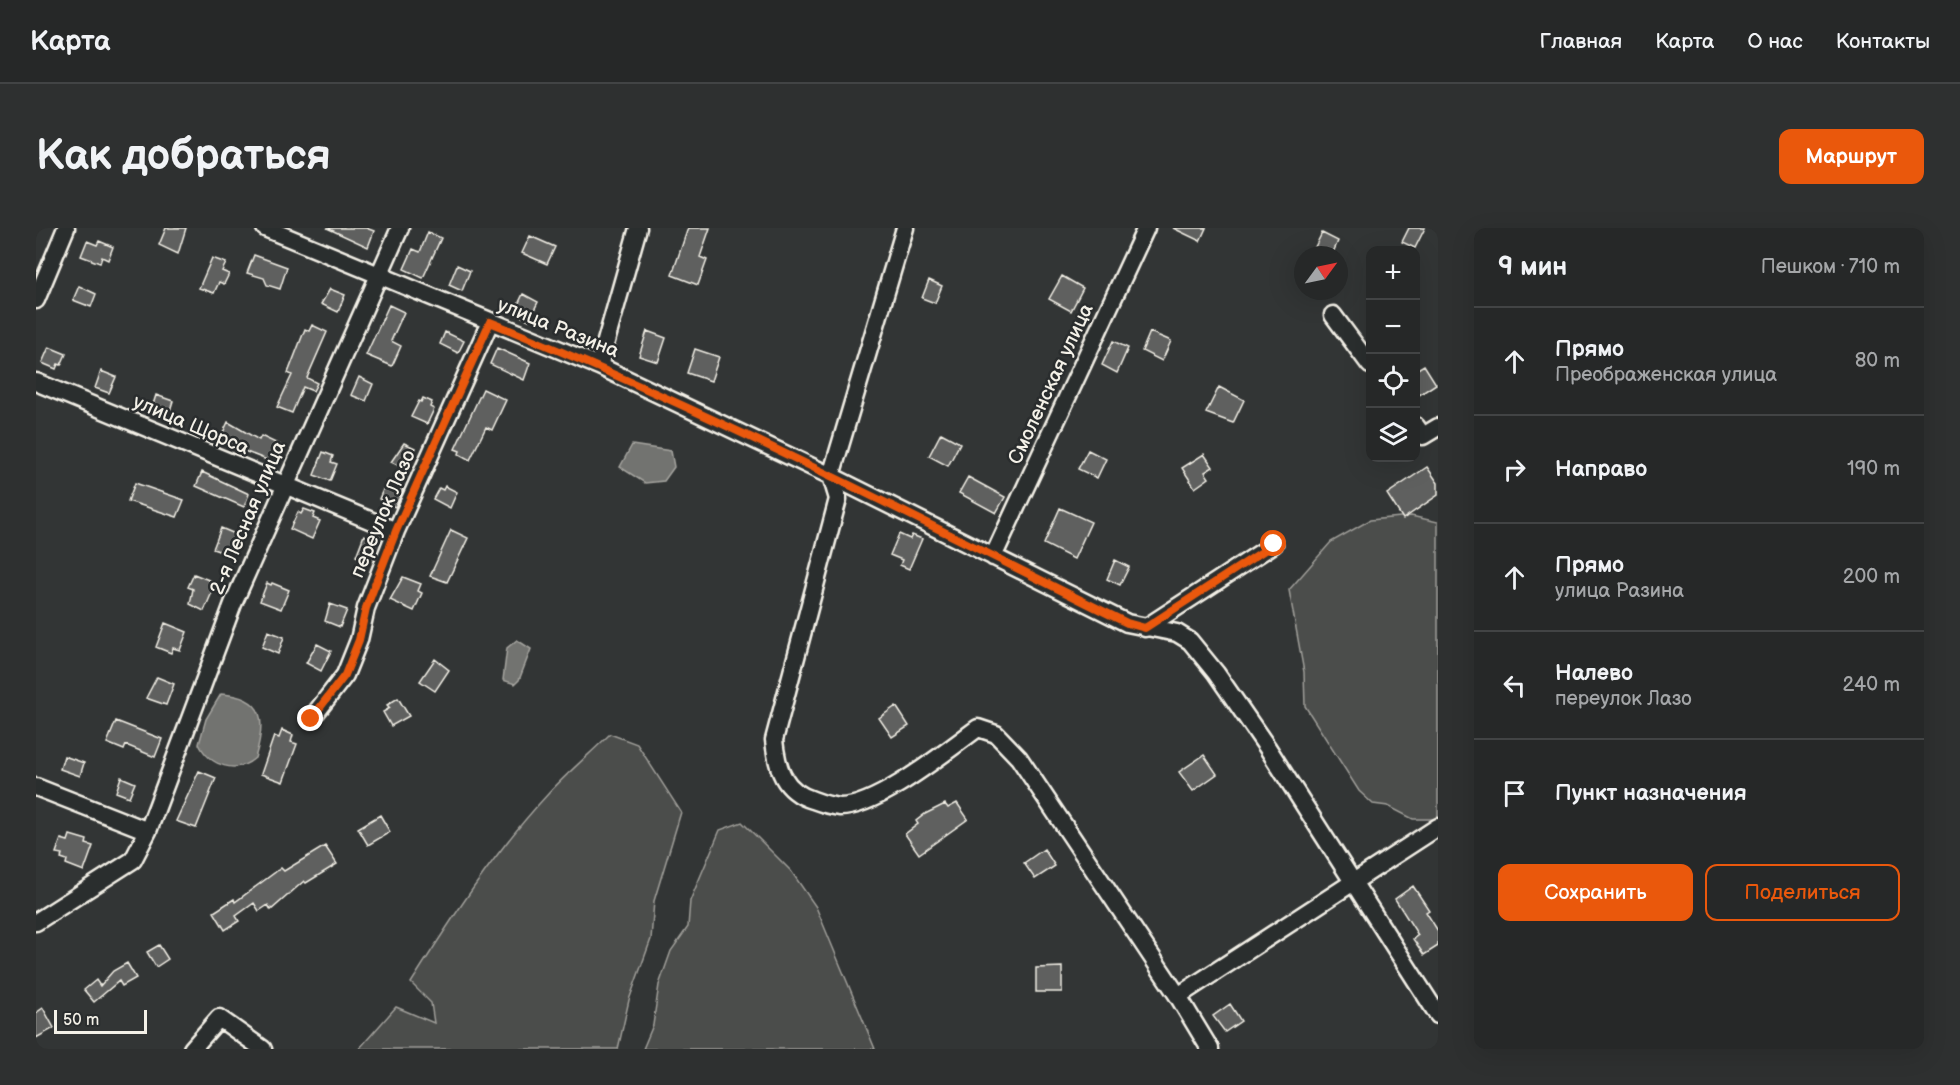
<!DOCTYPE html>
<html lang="ru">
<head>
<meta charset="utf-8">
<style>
	:root { --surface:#262828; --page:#2e3030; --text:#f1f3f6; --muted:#a4a6a8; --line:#424445; --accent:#ea580c }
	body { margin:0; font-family:"Balsamiq Sans",sans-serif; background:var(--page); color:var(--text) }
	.controls { position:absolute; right:18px; top:18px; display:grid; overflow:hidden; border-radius:12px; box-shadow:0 6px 24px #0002 }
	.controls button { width:54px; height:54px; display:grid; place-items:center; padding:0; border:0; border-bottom:2px solid var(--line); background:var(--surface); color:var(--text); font:30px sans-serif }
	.compass { position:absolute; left:1258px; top:18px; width:54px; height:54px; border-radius:50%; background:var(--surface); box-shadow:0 6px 24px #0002; rotate:57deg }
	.scale { position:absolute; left:18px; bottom:15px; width:93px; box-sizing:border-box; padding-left:6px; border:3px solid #f4f1e8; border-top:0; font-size:16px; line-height:21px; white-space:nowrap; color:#f4f1e8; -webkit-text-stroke:4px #2a2d2e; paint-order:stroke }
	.stop { position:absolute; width:18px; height:18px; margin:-14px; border:4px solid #ea580c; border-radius:50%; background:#fff }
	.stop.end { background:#ea580c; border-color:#fff; box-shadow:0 2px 6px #0008 }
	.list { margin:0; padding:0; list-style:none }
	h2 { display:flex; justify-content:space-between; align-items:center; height:78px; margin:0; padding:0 24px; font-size:26px }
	h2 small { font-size:20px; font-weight:400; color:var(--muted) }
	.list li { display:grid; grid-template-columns:39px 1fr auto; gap:18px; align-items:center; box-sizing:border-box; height:108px; padding:0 24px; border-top:2px solid var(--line) }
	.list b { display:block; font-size:22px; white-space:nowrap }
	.list p { margin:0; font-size:20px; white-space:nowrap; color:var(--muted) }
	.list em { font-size:20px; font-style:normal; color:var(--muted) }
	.actions { display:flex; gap:12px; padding:18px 24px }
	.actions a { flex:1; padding:14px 0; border:2px solid var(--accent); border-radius:12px; text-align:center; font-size:21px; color:var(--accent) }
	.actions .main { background:var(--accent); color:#fff }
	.icon { flex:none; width:33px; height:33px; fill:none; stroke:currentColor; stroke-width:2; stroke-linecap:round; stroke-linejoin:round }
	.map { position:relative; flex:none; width:1402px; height:821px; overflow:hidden; border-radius:12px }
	header { display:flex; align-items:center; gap:36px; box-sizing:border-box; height:84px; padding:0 30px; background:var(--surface); border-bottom:2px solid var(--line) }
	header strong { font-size:28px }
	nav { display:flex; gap:33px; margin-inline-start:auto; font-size:21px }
	.intro { display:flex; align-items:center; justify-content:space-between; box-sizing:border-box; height:144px; padding:0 36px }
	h1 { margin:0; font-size:42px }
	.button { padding:15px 27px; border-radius:12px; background:var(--accent); color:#fff; font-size:21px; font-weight:700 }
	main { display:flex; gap:36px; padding:0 36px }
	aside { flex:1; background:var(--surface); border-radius:12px; box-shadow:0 6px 24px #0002 }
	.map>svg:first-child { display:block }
	.green { fill:#4b4d4c; stroke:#a09f9a; stroke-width:1.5 }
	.water { fill:#727370; stroke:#a6a5a0; stroke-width:1.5 }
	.building { fill:#5f605f; stroke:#f4f1e8; stroke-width:1.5 }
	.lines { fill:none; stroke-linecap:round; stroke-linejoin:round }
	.minor-casing { stroke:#f4f1e8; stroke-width:21 }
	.minor { stroke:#2a2d2e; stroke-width:16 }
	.route { stroke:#ea580c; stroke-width:8 }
	.labels { text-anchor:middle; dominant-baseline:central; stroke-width:5; stroke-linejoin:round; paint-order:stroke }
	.street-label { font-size:20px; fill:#f4f1e8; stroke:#2a2d2e }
</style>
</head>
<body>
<header>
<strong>Карта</strong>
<nav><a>Главная</a><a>Карта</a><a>О нас</a><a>Контакты</a></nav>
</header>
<div class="intro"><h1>Как добраться</h1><a class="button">Маршрут</a></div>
<main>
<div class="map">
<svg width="1402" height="821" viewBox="0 0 1402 821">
	<rect width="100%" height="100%" fill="#323535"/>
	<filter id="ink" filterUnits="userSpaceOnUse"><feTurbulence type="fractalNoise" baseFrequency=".0167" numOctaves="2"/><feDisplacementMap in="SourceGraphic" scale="12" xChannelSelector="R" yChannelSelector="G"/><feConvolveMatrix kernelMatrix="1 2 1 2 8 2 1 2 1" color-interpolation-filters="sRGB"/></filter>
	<g filter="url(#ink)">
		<path class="green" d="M1375,288L1402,294V591H1377L1352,578L1337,576L1323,563L1269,478L1268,444L1253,362L1295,314L1334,292Z
			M574,506L601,516L645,584L618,673L615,711L593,772L582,821H323L360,779L398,795L395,775L375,755C416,690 459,623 512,566C531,545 554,526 574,506Z
			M706,594L755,643L780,679L839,821H607L617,797L623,757L635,723L652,699L654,673L684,602Z"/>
		<path class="water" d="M596,217L635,223L638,239L628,253L609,255L584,239Z
			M481,412L495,421L483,452L479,456L467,452L471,420Z
			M185,466C230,469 230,493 219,530C200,547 174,538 163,516L170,491Z"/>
		<path class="building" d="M130,0H150L142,26L123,17Z
			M291,0H330L338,3L332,19Z
			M652,0H674L664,29L671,32L662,57L636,47Z
			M1137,0H1170L1164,13Z
			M1373,0H1389L1379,20L1366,14Z
			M392,4L405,10L387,50L368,41L377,21L384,24Z
			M1286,5L1302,13L1296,27H1275Z
			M494,8L519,19L511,36L486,25Z
			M51,13L61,17L63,13L77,19L72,32L66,29L64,35L45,28Z
			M218,27L251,39L244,61L231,57L228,50L211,45Z
			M176,30L190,35L186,43L193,46L188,56L183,54L178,65L163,60Z
			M421,37L434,43L426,63L413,57Z
			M1026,48L1047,60L1035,83L1013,71Z
			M893,52L906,58L899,75L886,70Z
			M43,58L60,66L55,79L37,72Z
			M294,61L309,67L302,84L285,76Z
			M487,66L502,74L493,92L478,85Z
			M353,77L368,84L355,113L365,118L356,138L330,127Z
			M276,97L291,104L271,150L281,155L277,163L267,159L256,185L241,179L256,147L252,145L269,101L273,103Z
			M611,103L630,110L622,134L603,128Z
			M409,104L428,113L422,125L404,116Z
			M1114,104L1135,113L1126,133L1106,123Z
			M1077,113L1092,120L1081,145L1066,137Z
			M13,119L30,126L25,137L22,136L20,141L6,135Z
			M461,120L494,135L488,152L454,136Z
			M659,121L683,129L675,153L651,145Z
			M1388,137L1400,156L1380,169V142Z
			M65,143L80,149L73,165L59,160Z
			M323,149L337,156L330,173L315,167Z
			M1183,159L1208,172L1197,195L1170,185Z
			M447,161L470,172L456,202L450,199L434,232L423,226L424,223L419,221Z
			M120,167L137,173L132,189L115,183Z
			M387,170L396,174L394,179L398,181L391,196L375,189L383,173L385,174Z
			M192,194L223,212L225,208L244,217L236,234L183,213Z
			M905,205L924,215L912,238L893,228Z
			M368,215L379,220L372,242L355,234Z
			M1052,222L1070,231L1061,250L1042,241Z
			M287,224L297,228L295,234L301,236L294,253L278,247Z
			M1168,226L1177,239L1169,244L1173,250L1159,260L1146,240Z
			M1391,239L1402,255V267L1367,291L1351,266Z
			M166,244L213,266L208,279L160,258Z
			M932,249L969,269L960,285L923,265Z
			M99,255L148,272L141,289L92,273Z
			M350,255L367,262L359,279L343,271Z
			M409,258L421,264L414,280L397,271L403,260L407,262Z
			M1024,280L1055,294L1038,331L1008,316Z
			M268,281L279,285L277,290L284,293L276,311L254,301L262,284L265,286Z
			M185,300L199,306L191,326L177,321Z
			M415,302L432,310L411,354L394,348Z
			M863,306L874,311L876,307L886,311L873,341L864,337L866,332L854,327Z
			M328,307L341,313L334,334L320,328Z
			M1079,332L1093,339L1084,357L1071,351Z
			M158,346L180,355L168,383L154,376L157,361L152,359Z
			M367,349L385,356L382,363L386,365L378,383L354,372Z
			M231,355L235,357L236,355L253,362L245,381L224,373Z
			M294,376L311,382L304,399L289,393Z
			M129,395L151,404L144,422L137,420L135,425L120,419Z
			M232,403L248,409L242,426L226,419Z
			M281,416L295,423L285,443L270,435Z
			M399,431L413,442L399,463L384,453Z
			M121,449L138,456L130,477L110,470Z
			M362,470L373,488L355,498L347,484L354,480L351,477Z
			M860,478L873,498L856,509L843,490Z
			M80,493L126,511L119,529L90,517L88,522L71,515Z
			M246,502L257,507L255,514L261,516L247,554L225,546L238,508L243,510Z
			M1168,527L1181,546L1157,563L1143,544Z
			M28,528L48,535L44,548L24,541Z
			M163,543L180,550L160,600L140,593Z
			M85,549L99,555L93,569L80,564Z
			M921,575L932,591L883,626L869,606L882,596L880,593L889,586L909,576L912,580Z
			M344,587L354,604L332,617L322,600Z
			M34,607L51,612L50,616L57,618L48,643L30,636L31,632L25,630L26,626L20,625L25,611L32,613Z
			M289,618L301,636L270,655L268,653L235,682L232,677L223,683L218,675L200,688L203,693L189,702L178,684L198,671L199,674L245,640L248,643Z
			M1008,621L1019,638L999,651L988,635Z
			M1377,658L1393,682L1390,684L1402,703V718L1388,727L1377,711L1382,707L1359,671Z
			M123,717L132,731L120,739L111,724Z
			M91,735L100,750L86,758L83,753L58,774L48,762L60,752L64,758L77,743Z
			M1026,739V764H1000V740Z
			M1194,776L1205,793L1189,804L1177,788Z
			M7,780L18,800L0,810V785Z"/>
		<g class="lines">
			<g class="minor-casing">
				<path id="minor" d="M229,0L563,138L795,248L1091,395L1141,405L1154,413L1180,445L1231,519L1402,787
					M869,0L795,248L802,271L738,512C741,540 747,563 777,572C785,575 795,578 804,579C842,579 910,523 942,500L960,506L983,530L1142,768L1174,821
					M0,72L30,0
					M1297,87L1334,137
					M563,138L602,0
					M0,154L360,303
					M1380,198L1387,208L1402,199
					M957,329L1110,0
					M1109,400L1238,316
					M275,491L309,447L323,412L330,380L360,303L454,94
					M0,559L112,603
					M0,694L97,632L112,603L197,376L364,0
					M1142,768L1402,599
					M156,821L183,790L227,821"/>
			</g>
			<use href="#minor" class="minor"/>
		</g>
	</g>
	<g class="lines" filter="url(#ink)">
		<path class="route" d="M275,491L309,447L323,412L330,380L360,303L454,94C672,182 881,291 1091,395L1109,400L1238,316"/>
	</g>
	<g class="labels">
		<g class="street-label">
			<text transform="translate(522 100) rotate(22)">улица Разина</text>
			<text transform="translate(1015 156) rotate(-65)">Смоленская улица</text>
			<text transform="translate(155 197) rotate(23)">улица Щорса</text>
			<text transform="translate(347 286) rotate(-67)">переулок Лазо</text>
			<text transform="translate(212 290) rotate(-67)">2-я Лесная улица</text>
		</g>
	</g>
</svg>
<div class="controls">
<button>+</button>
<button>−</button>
<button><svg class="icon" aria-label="locate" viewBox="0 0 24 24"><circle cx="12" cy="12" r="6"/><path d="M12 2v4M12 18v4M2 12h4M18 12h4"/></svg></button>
<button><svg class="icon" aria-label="layers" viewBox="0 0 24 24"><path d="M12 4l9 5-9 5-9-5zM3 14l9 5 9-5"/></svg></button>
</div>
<svg class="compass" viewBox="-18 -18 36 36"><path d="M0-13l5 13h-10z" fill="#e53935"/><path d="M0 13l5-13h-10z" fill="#a4a6a8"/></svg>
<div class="scale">50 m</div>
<div class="stop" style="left:1238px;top:316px"></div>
<div class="stop end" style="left:275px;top:491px"></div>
</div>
<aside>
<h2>9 мин<small>Пешком · 710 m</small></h2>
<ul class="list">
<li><svg class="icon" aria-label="ahead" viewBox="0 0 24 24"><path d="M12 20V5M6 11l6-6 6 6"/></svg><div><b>Прямо</b><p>Преображенская улица</p></div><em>80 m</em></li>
<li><svg class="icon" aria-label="right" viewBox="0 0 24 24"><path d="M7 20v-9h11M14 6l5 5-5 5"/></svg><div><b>Направо</b></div><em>190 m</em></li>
<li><svg class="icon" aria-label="ahead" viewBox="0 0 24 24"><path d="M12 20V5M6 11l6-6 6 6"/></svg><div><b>Прямо</b><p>улица Разина</p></div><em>200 m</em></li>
<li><svg class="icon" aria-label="left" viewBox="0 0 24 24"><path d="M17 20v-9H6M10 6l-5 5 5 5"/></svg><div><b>Налево</b><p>переулок Лазо</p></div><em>240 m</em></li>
<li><svg class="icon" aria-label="arrive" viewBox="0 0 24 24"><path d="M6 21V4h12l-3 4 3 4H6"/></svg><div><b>Пункт назначения</b></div></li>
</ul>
<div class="actions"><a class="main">Сохранить</a><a>Поделиться</a></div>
</aside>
</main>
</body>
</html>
